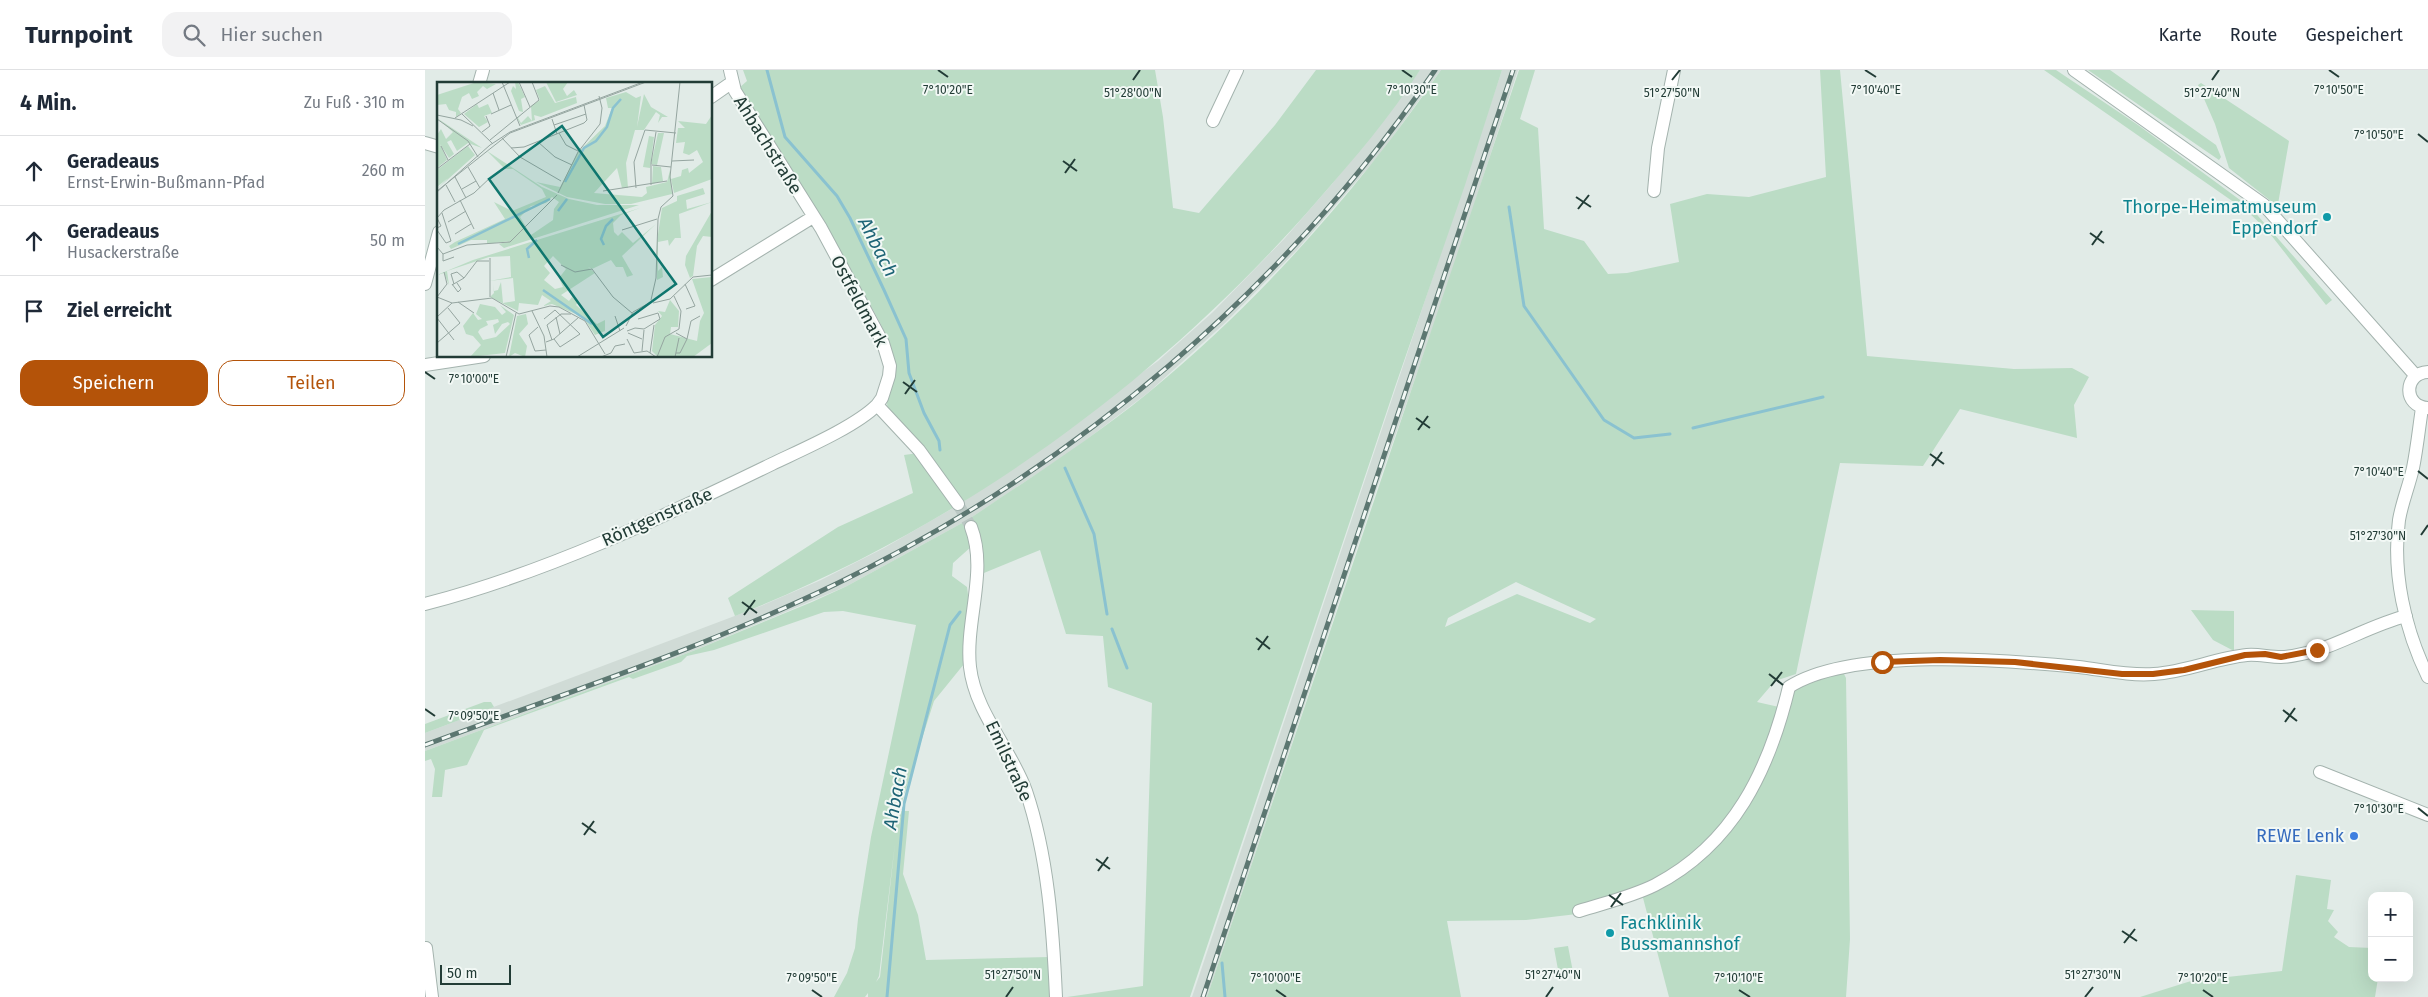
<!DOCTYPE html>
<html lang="de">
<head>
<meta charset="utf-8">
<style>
	:root { --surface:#fff; --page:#f2f2f3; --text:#1f2937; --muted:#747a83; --line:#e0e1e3; --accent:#b45309 }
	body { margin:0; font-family:"Fira Sans",sans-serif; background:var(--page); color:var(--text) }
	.controls { position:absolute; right:15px; bottom:15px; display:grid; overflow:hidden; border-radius:10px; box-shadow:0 5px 20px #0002 }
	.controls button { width:45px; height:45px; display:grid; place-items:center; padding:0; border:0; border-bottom:1px solid var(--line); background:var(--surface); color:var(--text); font:25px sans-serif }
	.scale { position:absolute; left:15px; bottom:12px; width:71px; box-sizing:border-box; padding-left:5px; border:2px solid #223c36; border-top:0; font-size:14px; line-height:18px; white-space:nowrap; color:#223c36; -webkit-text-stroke:4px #f2f8f5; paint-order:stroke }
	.stop { position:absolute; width:15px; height:15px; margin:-11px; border:4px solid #b45309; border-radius:50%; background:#fff }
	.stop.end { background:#b45309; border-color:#fff; box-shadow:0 1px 5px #0008 }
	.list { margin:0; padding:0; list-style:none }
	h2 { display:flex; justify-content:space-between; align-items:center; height:65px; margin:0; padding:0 20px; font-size:21px }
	h2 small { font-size:16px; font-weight:400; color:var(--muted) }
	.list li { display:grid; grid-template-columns:32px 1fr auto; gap:15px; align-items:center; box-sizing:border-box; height:70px; padding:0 20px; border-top:1px solid var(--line) }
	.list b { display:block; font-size:19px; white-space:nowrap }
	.list p { margin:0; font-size:16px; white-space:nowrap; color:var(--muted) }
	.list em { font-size:16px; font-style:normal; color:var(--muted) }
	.actions { display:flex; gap:10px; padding:15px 20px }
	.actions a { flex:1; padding:11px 0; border:1px solid var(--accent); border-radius:15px; text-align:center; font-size:18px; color:var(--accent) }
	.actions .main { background:var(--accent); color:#fff }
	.icon { flex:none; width:28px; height:28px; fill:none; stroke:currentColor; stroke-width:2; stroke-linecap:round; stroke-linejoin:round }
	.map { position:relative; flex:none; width:2003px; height:927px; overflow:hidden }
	header { display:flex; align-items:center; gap:30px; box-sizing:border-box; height:70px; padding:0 25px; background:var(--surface); border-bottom:1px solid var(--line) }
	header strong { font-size:24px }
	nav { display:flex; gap:28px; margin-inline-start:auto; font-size:18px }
	.search { width:350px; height:45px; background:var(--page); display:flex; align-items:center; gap:12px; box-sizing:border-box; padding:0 18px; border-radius:15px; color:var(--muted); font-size:19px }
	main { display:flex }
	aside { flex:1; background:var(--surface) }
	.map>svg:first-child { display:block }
	.built { fill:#d0dbd6 }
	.green { fill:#bbdcc5; fill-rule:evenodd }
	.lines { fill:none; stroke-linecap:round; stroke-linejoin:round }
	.stream { stroke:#8ac2d0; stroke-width:3 }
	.minor-tunnel { stroke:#bbc8c4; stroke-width:12; stroke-dasharray:12 6; stroke-linecap:butt }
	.minor-casing { stroke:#a4b3ae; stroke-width:14 }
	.minor { stroke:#fff; stroke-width:12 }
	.rail-casing { stroke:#5c7771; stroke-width:5 }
	.rail { stroke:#f2f8f5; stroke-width:3; stroke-dasharray:9; stroke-linecap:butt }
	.route { stroke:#b45309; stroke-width:6 }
	.ticks { fill:none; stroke:#223c36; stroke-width:2 }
	.culture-dot { fill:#0f9aa8; stroke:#f2f8f5; stroke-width:2 }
	.shop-dot { fill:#3f7fe0; stroke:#f2f8f5; stroke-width:2 }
	.labels { text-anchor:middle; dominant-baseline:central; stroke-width:4; stroke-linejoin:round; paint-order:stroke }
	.street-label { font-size:18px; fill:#223c36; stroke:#f2f8f5 }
	.culture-label { font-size:18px; fill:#0d838f; stroke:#f2f8f5; text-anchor:end }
	.shop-label { font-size:18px; fill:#366cbe; stroke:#f2f8f5; text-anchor:end }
	.water-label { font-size:19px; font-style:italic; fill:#1d6476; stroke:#f2f8f5 }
	.inset-river { fill:none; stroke:#8ac2d0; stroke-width:2.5 }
	.inset-road { fill:none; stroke:#95a5a0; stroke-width:1 }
	.view { fill:#0f766e; fill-opacity:0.15; stroke:#0f766e; stroke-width:2.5 }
	.inset-edge { fill:none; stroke:#223c36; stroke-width:2.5 }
	.ticks-label { font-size:12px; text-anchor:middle; fill:#223c36; stroke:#f2f8f5; stroke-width:4; stroke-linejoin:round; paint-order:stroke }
</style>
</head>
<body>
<header>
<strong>Turnpoint</strong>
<div class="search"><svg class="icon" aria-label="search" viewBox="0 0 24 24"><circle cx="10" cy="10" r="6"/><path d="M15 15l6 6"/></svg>Hier suchen</div>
<nav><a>Karte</a><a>Route</a><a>Gespeichert</a></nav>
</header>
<main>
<aside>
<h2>4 Min.<small>Zu Fuß · 310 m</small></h2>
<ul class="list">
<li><svg class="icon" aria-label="ahead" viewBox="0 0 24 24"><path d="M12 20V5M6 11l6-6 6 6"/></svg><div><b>Geradeaus</b><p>Ernst-Erwin-Bußmann-Pfad</p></div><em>260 m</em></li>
<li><svg class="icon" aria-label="ahead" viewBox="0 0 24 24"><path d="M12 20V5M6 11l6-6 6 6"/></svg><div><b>Geradeaus</b><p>Husackerstraße</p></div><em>50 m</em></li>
<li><svg class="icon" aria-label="arrive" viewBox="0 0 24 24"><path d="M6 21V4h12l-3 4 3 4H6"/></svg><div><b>Ziel erreicht</b></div></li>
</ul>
<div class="actions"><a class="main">Speichern</a><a>Teilen</a></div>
</aside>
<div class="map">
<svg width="2003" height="927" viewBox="0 0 2003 927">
	<rect width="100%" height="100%" fill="#e1ebe7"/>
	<path class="built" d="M995,0H1016L956,83L872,180L800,253L724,322L648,380L541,451L422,516L268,581L0,681V663L336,536L396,510L459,478L535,434L733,291L788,242L860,168L907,114L947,65Z
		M1077,0H1093L1025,209L954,412L782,927H767Z"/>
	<path class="green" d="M318,0H730L738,47L748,138L774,143L850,55L891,0H995C966,46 929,89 893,130C734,313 535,457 310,546L303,528L413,457L488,423L479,385L501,382L463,338C458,327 474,305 469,287C460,256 441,229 426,201C391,139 352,79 314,18L322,11Z
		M1016,0H1077L1040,115L970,317L765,927H642L718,916L727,633L683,617L678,566L641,564L615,480L554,505L557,473L541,451C602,410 665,370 723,323C835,231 934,119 1016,0Z
		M1094,0H1110L1095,49L1113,58L1119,159L1159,171L1183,204L1202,203L1254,192L1245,134L1282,124L1324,127L1401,107L1395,0H1415L1442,286L1589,299L1647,298L1664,307L1649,335L1652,368L1535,339L1498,396L1415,393L1371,604L1350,611L1332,632L1354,637C1348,656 1344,677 1335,696C1315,743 1283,772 1244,804L1248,808L1281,785L1305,759L1329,724L1338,707L1368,620L1382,611L1418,602L1421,608L1425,869L1421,927H1244L1217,824L1152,844L1101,850L1022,851L1036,927H782ZM1091,512L1171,549L1165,553L1092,524L1020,557L1023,548Z
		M1619,0H1631L1713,55L1826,138L1907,230L1901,235L1842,160L1823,142Z
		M1663,0H1685L1791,75L1796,87L1794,90Z
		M1776,13L1864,71L1853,134L1851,135L1804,98L1790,54L1773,15Z
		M539,452L547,476L528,493L527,506L542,517L544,532L539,594L509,631L474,741H484L478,804L493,845L501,890L625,887L626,927H443V923L440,927H409L422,903L430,878L433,849L446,767L491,555L418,541L399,542L289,580L262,586L256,592L208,609L204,607L59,660L42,695L20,700L17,727H7L10,699L6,689L0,691V681L268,581L387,532L422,516ZM470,773L455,907L451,912L454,906Z
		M1766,540L1809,541V581L1788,570Z
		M59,632H66L69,637L0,663V654Z
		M1871,805L1906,810L1902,839L1909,840L1903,851L1913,862L1909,867L1924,877L1947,878V908H1953L1950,927H1715L1766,911L1857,901Z
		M1143,876L1148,902L1134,905L1129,878Z"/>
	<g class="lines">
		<path class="stream" d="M342,0L360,67L412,126L425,148L459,220L481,269L484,303L499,343L514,371L515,380
			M1084,137L1099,236L1179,350L1209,368L1245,364
			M1268,358L1398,327
			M640,398L669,464L682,544
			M687,559L702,598
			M797,893L800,927
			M462,927L479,734L525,555L535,542"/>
		<path class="minor-tunnel" d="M533,434L546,457"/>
		<g class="minor-casing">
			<path id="minor" d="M305,0L310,21L396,158L458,273L465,296L464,306L457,328L452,335L494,380L533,434
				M1649,0L1839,135L1991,306
				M54,14L58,0
				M286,27L306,13
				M788,51L812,0
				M0,73L14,77
				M1229,121L1233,78L1249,0
				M286,210L388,147
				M0,214L14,162
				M0,295L59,286
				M2003,302C1978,303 1978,337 2003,338
				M1997,338C1994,358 1992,378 1988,398C1984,416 1977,432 1974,450C1967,503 1980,560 2003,607
				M546,457C563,501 540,551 545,597C550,642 586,679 601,721C623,786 628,859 631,927
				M0,534C120,503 236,448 347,394C376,380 430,357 452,335
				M1895,702L2003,745
				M1154,841C1179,833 1206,827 1230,815C1309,774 1344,700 1364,617C1426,577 1581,590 1654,597C1679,600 1704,606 1729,604C1761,602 1791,588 1822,585C1833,584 1844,587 1856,587C1867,587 1882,583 1893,580C1923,570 1950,554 1981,546
				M1,878L7,927"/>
		</g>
		<use href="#minor" class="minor"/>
		<g class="rail-casing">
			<path id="rail" d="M0,675C138,624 279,578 411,514C650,398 860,219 1010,0
				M778,927L1088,0"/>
		</g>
		<use href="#rail" class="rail"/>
	</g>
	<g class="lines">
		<path class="route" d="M1457,592L1515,590L1590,592L1697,604H1728L1759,600L1820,585L1840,584L1856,587L1892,580"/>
	</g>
	<path class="ticks" d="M513,0L523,7M977,0L987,7M1440,0L1451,7M1904,0L1914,7M708,10L715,0M1247,10L1255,0M1787,10L1794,0M1993,64L2003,72M638,91L652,101M640,103L650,89M1151,127L1166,137M1153,139L1164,125M1665,163L1679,173M1667,175L1677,161M0,302L10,309M478,312L492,322M480,324L490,310M991,348L1005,358M993,360L1003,346M1505,384L1519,394M1507,396L1517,382M1993,401L2003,409M1996,465L2003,455M317,532L332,543M319,545L330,530M831,568L845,579M833,580L843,566M1344,604L1358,615M1346,616L1357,602M0,639L10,646M1858,640L1872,651M1860,652L1870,638M1993,738L2003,746M157,753L171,763M159,765L169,751M671,789L685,799M673,801L683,787M1184,825L1198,835M1186,837L1196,823M1697,861L1712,871M1699,873L1710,859M387,920L397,927M851,920L861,927M1314,920L1325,927M1778,920L1788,927M581,927L588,917M1121,927L1128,917M1660,927L1668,917"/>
	<g class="culture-dot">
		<circle cx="1902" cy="147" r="5"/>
		<circle cx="1185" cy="863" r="5"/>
	</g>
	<circle class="shop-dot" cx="1929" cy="766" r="5"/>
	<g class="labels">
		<g class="street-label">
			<text transform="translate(343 75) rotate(58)">Ahbachstraße</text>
			<text transform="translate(434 231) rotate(62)">Ostfeldmark</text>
			<text transform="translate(232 447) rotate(-24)">Röntgenstraße</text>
			<text transform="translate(584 691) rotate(65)">Emilstraße</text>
		</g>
		<g class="culture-label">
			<text x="1892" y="137">Thorpe-Heimatmuseum<tspan x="1892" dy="21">Eppendorf</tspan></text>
			<text x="1195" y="853" text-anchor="start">Fachklinik<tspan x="1195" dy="21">Bussmannshof</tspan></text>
		</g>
		<g class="shop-label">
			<text x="1919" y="766">REWE Lenk</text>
		</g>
		<g class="water-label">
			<text transform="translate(453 177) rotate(63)">Ahbach</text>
			<text transform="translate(470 728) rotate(-80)">Ahbach</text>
		</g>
	</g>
	<g transform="translate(12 12)">
		<rect width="275" height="275" fill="#e1ebe7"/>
		<path d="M40,0L59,2L50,7L46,4L40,10L42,14L35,17L32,11L25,15L21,27L24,31L19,35V30L12,28L9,22L0,23V13ZM78,0H81L88,15L84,17L86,30L82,29L74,9L76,4L79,7ZM109,0H131L126,7L130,14L137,8L140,13L119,20ZM108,4L118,21L139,15L140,21L104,35L97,33L98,38L84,43L80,36L85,32L81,36L84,41L91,34L95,39L94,24L103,18L99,8ZM189,10L199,16L204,14L200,45L207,12L214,25L231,35H225L221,41L223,33L219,30L207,48H198L189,81L191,106H185L180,86L157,111L205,115L210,111L209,105L230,100L233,88L235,112L194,122H168L130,115L99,100L123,105L141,70L168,44L175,26H171L169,16ZM40,22L42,26L51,22L55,31L47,34L51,40L42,45L27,32ZM275,33V97L237,111L234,97L244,94L245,88L251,86L252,91L266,80L260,68L252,73L246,71L248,60L239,61L241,46H248L241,39L269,42ZM0,36L45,66L31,61L20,69L14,58L10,60L17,72L12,76L3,62L10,78L0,86V53L4,47L9,57L16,50ZM221,51H227L220,83L214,82ZM212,54L217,55L213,86L206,85ZM31,64L38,73L0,107L11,96L0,105V88ZM50,69L105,105L132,117L160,123H202L67,166L62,162L73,159L50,162V158H34L14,167L12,164L18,160L68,137L57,120L75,129L109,115L105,107L76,87H68ZM115,115L122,120L117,127L116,138L94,153L83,135L94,124L109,121ZM216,84L224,85L226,99L215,102ZM266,106L268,112L249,118L250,127L275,120L242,132L244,156H238L232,164L231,158L221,160V189L225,185L226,195L220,198V159L225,126L240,119V114ZM203,126L184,133L176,141L177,150L181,154L185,150L196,161L219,142L185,174L196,193L190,195L186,185H179L174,178L155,187L151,185L158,191L124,213L132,219L135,215L141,220L139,223L160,242L168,238V249L158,253L146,235L115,222L106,224L114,219L105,213L101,223L82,221L81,229L53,215L57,211L56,202L57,209L61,208L64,200L66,221L78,219L76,196L52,199L74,195L73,174L52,175L10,189L12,203L7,191L0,193L36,178ZM116,174L129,187L122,196L126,205L118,207L107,198L113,191L107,184ZM275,129V155L266,154L260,164L256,194L253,196L248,183L249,174ZM275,195V261L256,275H221L215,269L218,243L225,234L221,229L228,230L233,218L242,229L241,245H234L233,252L260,259L263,239L267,231L255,197ZM43,222L58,225L65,233L69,230L63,223L77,233L68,271L33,275L44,263L36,254L29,252L26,244L36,231L41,238L45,237L39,232ZM61,237L62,240L56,243L58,252L65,242L71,240L73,242L59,255L46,258L41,250L43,247L51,243L49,239ZM89,232L91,242L82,252L90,264L88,275L78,271L72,275L80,234Z" fill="#bbdcc5" fill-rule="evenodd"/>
		<path class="inset-river" d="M128,100L147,66L159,59L170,45L176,26L184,17M121,129L130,117M21,162L113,117M167,163L164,157L169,144L176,137M92,176L90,167L100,158M106,208L155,242"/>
		<path class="inset-road" d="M65,0L83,44M82,0L93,25M56,11L62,28M25,32L56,62M54,32L74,23M0,33L24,38L36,44M18,36L73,0M0,37L31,59L41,75M115,37L120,52M117,43L149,32M45,50L53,44L49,34M122,51L129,63L141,69M65,56L83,75L124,99M53,58L102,18L95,0M101,60L118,75L135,83M4,64L11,78M74,66L87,65L147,41L150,38L147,23M235,79L257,78M215,83L234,85M31,85L43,106M0,87L33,62M18,95L29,116M9,103L18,120M214,103V81L219,50M199,106L197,80L208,48L239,51M25,107L39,99M0,109L73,51L209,0M166,109L230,99M0,110L53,63L73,50L206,0M121,111L141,70L163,42L165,26L162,14M23,118L37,147M11,140L29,129M0,146L4,144L0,136L7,128L37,111L55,94M0,148L9,161L14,159L5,131M185,148L220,137M18,152L34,142M0,165L6,172V179L17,175M6,172L30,163L73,160L120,113M124,183L138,190L155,187L176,215L195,231M15,202L21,210L24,207L20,201M17,202L14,192L20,190L27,196M248,202L258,224L249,227M15,203L27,196L40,179H52M0,215L15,221L55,216L82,232L113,224L122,225L148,239L168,272M0,215L10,202L7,190M53,215V176M214,218L219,196L221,137L224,125L236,114L233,95L243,0M21,220L37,231M216,221L233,217L256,195L275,193M95,229L107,254L110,275M178,234L183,249M0,235L15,221M119,235L123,252M0,236L17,258M107,237L118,228L143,252L123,265L117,257M189,244L196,230L212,221M101,245L92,253L98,269L109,268M190,249L198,246L207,247L223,237L221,231L201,237M191,251L205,257M239,251L250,257L254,239L263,234M190,257L197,271L210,269L219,275M115,258L110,243L124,232H134M109,260L117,257L142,235M0,261L23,241L11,226M205,269L207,248M213,271L217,243M239,271H243L250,257M69,275L79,231M140,275L187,246M164,275L174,271L178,264L188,262M220,275L228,255L242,247L244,229L237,214M238,275L242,256"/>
		<path class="view" d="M125,44L239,202L166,255L52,97Z"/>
		<rect width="275" height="275" class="inset-edge"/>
	</g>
	<g class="ticks-label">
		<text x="523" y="24">7°10'20"E</text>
		<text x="987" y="24">7°10'30"E</text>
		<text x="1451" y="24">7°10'40"E</text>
		<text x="1914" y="24">7°10'50"E</text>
		<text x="1787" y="27">51°27'40"N</text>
		<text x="708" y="27">51°28'00"N</text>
		<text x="1247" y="27">51°27'50"N</text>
		<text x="1954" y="69">7°10'50"E</text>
		<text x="49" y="313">7°10'00"E</text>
		<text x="1954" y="406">7°10'40"E</text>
		<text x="1953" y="470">51°27'30"N</text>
		<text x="49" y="650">7°09'50"E</text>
		<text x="1954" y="743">7°10'30"E</text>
		<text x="588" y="909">51°27'50"N</text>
		<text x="1128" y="909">51°27'40"N</text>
		<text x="1668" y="909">51°27'30"N</text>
		<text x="387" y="912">7°09'50"E</text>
		<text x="851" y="912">7°10'00"E</text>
		<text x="1314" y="912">7°10'10"E</text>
		<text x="1778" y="912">7°10'20"E</text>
	</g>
</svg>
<div class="controls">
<button>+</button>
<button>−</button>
</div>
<div class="scale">50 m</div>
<div class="stop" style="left:1457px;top:592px"></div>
<div class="stop end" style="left:1892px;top:580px"></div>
</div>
</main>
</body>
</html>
